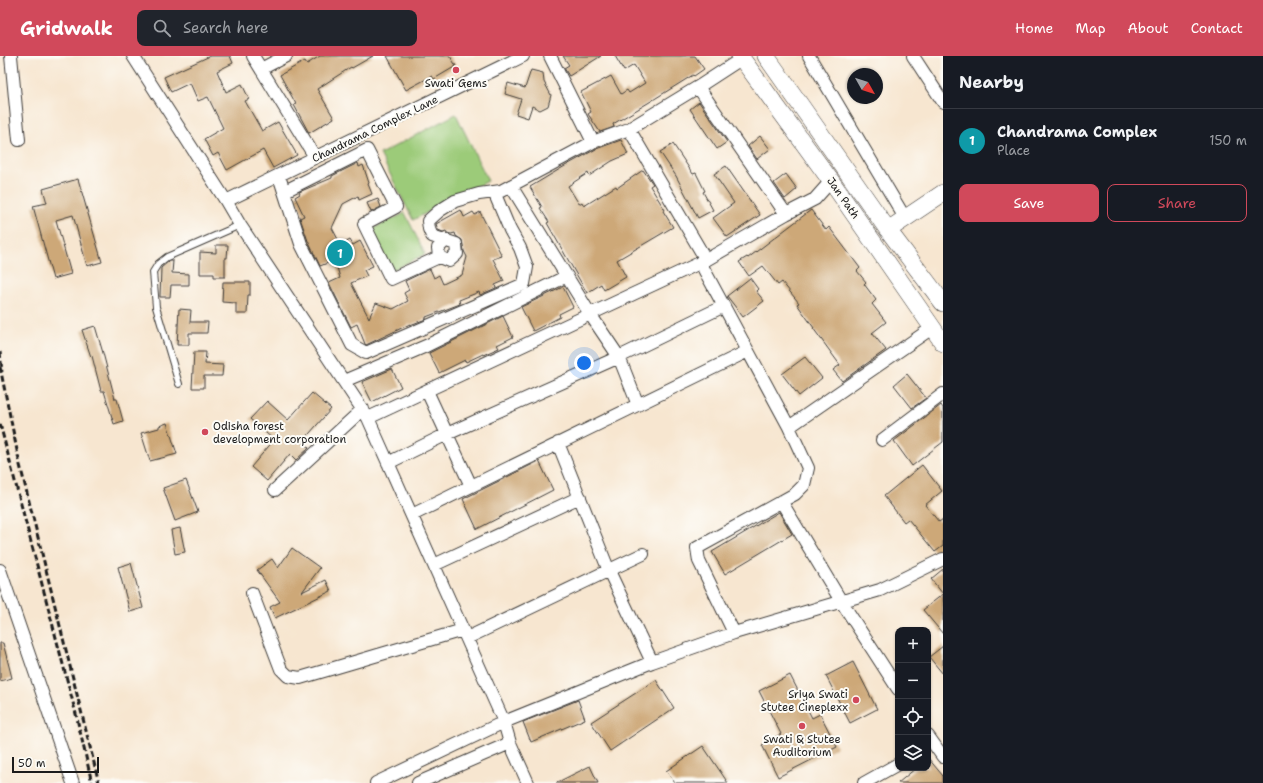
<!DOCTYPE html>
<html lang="en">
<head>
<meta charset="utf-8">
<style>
	:root { --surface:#171b24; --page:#20242c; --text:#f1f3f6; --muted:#9ea1a6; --line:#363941; --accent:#d1495b }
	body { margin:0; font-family:"Shantell Sans",sans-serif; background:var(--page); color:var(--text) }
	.controls { position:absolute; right:12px; bottom:12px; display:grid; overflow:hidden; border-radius:8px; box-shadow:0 1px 3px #0004 }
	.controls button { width:36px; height:36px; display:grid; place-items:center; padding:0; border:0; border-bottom:1px solid var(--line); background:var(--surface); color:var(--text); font:20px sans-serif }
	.compass { position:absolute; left:847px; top:12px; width:36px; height:36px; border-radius:50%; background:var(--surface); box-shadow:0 1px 3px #0004; rotate:129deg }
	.scale { position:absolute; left:12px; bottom:10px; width:87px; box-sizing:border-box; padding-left:4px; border:2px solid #1c1c1c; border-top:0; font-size:11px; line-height:14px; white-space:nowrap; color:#1c1c1c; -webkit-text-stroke:3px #fdfcf7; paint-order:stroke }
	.you { position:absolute; left:584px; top:307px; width:14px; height:14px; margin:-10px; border:3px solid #fff; border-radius:50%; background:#1a73e8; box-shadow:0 0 0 6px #1a73e833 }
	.badge { display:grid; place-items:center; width:26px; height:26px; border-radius:50%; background:var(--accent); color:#fff; font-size:13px; font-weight:700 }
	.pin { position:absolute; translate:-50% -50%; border:2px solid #fff; box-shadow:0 1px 4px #0006 }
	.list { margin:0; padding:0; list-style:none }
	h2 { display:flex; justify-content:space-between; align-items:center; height:52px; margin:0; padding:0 16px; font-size:17px }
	h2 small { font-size:13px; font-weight:400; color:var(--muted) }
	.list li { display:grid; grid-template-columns:26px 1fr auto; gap:12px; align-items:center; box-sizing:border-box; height:64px; padding:0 16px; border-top:1px solid var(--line) }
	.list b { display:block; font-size:15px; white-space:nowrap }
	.list p { margin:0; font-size:13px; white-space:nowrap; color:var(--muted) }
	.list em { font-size:13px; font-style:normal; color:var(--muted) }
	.actions { display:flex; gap:8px; padding:12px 16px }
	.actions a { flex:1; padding:9px 0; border:1px solid var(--accent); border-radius:8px; text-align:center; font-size:14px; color:var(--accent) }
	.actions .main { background:var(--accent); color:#fff }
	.icon { flex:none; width:22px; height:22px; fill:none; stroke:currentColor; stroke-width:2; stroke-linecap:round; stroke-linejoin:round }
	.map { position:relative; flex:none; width:943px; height:727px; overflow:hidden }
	header { display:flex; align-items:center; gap:24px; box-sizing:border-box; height:56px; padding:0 20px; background:var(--accent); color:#fff }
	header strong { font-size:19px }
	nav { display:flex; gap:22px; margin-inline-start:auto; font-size:14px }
	.search { width:280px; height:36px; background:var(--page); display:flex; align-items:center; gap:10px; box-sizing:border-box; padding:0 14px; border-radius:8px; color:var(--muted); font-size:15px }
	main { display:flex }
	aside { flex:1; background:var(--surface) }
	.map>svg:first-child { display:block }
	.green { fill:#9ccb79; stroke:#5c744a }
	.building { fill:#cda878 }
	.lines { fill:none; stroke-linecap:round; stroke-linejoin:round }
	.lane-casing { stroke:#3d3a37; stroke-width:8 }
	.street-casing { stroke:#3d3a37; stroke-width:14 }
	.secondary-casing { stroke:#3d3a37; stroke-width:18 }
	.lane { stroke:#fff; stroke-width:6 }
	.street { stroke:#fff; stroke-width:12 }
	.secondary { stroke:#fff; stroke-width:17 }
	.rail { stroke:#1c1c1c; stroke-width:3; stroke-dasharray:6 3; stroke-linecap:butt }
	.poi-dot { fill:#d1495b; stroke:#fdfcf7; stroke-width:1.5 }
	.labels { text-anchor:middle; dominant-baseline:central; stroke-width:4; stroke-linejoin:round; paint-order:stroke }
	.poi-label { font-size:11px; fill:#1c1c1c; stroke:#fdfcf7 }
	.street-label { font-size:11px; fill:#1c1c1c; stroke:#fdfcf7 }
</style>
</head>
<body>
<header>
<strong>Gridwalk</strong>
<div class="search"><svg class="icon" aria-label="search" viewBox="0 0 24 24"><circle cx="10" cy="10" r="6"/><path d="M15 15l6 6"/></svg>Search here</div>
<nav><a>Home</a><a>Map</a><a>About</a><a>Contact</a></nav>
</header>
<main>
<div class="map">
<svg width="943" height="727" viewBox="0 0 943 727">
	<rect width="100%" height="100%" fill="#fdfcf7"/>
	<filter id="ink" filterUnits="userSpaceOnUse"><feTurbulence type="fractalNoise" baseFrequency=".025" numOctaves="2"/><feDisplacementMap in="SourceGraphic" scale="8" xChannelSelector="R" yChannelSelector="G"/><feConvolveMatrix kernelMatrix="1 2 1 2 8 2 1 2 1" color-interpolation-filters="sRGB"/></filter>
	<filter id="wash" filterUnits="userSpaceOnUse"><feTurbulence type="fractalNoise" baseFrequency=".012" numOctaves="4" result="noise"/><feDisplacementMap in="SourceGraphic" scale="16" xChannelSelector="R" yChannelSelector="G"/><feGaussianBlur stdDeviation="0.9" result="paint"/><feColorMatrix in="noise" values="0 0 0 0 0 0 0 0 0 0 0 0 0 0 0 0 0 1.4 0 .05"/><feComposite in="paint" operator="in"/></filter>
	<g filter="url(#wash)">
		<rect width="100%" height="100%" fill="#f7e6d0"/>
		<path class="green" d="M456,58L488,125L413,164L380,98Z
			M405,157L425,198L391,215L370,174Z"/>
		<g id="blocks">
			<path class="building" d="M210,0H230L233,7L217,15L226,36L242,28L249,43L245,45L262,75L278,66L297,99L273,112L263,94L227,114L218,97L213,100L204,83L223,72L208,41L198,45L190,27L171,36L164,21Z
				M320,0H373L352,12L351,11L317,33L334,62L309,77L294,49L296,48L280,19L305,5L307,8Z
				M387,0H450L456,10L434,23L432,20L406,34Z
				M563,0H601L569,20L564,12L569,9Z
				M615,0H695L704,13L694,20L693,19L648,47L613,68L614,71L600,76L588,58L591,56L581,36L611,20L621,38L627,34L629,37L645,27L634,9L624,15Z
				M531,14L543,17L544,26L551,39L548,50L540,54L532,50L528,62L516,58L521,43L505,38L508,27L525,32Z
				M699,46L727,86L717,93L690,53Z
				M760,80L770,93L757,103L748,90Z
				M621,84L628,98L612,105L589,120L588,117L568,130L579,148L582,146L584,150L616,130L617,132L643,114L653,128L650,130L665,154L663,155L673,171L617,204L626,221L604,234L601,228L587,237L547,167L549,166L540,152L542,151L530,131L565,110L596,93Z
				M673,88L693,118L696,117L705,135L703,136L713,154L698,162L676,120L660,96Z
				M358,107L359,111L363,109L369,127L368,128L372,138L359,144L358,140L343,148L332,172L341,189L350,184L353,189L360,185L373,210L364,214L367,220L351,227L369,262L376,247L393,253L408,245L404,237L409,234L405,225L430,213L434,222L439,219L443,228L462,219L467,201L464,195L462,184L456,180L455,177L451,178L447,177L446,175L443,176L438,174L436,168L461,154L464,161L473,156L475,159L480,156L502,200L493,203L504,225L495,229L496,232L480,239L479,236L459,244L460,248L426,261V263L410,269V268L366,289L365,288L357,268L351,271L329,227L340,222L335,204L320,210L308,185L300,162L304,160L295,141L300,138L299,136L332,122V120Z
				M726,110L760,159L727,181L713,162L734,147L714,118Z
				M786,118L797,133L785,143L774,127Z
				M78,123L102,206L87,210L73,159L56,164L71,218L53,223L33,150L47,147L43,133Z
				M378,143L381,151L371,156L367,147Z
				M811,154L826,174L829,171L860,212L857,215L866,226L864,228L876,244L872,248L886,266L872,277L886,294L842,325L833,314L840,309L813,272H814L797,248L799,247L782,226L778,229L763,210L749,220L739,206L747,201L748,202Z
				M216,189H228L227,202H225V221H214V218H200V196L216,197Z
				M169,205H173L172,217L189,218V229H171L170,241H160L161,212Z
				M750,222L758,233L756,235L764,245L743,261L727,240Z
				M223,226H250V239H248L247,258H236V247L222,246Z
				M563,231L573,251L559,258L560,261L533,275L521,251Z
				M179,253L191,254L190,266H208L207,277H189V289H177Z
				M503,260L513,281L497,289L499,292L483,299V298L466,306L465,304L439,317L429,297Z
				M95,270L103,297L115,343H117L123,365L114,368L104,335H101L92,300L91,301L82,274Z
				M194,296H206L205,308L223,309L222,320H204V332H192Z
				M805,301L822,322L799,340L782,318Z
				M392,313L401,331L372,346L362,326Z
				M907,318L926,342L912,352L894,329Z
				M312,337L331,353L302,386L309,392L296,404L290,398L267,425L251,411L274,384L250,363L267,345L288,364Z
				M941,349L943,352V386L912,410L894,385Z
				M167,367L177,398L150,405L141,377L159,372V370Z
				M539,405L553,434L477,473L463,443Z
				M922,409L942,435L925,449L939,466L943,463V490L935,496L908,463L904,466L884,440Z
				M186,424L198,456L175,465L163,432Z
				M779,456L792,478L725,518L712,496Z
				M180,472L185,496L175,498L171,474Z
				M292,492L320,512L302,536L326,524L331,535L275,562L270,551L280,546L257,514L272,503L278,512Z
				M131,507L143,552L130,556L118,511Z
				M943,513V538L931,523Z
				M943,538V578L923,554Z
				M0,587H3L12,622L0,625Z
				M943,590V618L929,601Z
				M853,606L877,653L850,667L826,620Z
				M790,619L812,662L820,658L837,691L778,721L762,689L781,678L759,635Z
				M656,624L674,652L610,695L591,666Z
				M578,644L585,663L531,686L523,666Z
				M703,690L728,727H675L666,715Z
				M928,702L943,720V727H898L916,712H928Z
				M590,710L598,727H556Z"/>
		</g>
	</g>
	<g filter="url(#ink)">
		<use href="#blocks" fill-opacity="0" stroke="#3d3a37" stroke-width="1"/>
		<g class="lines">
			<g class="lane-casing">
				<path id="lane" d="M179,328L156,251L153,216L158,208L167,201L240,169"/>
			</g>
			<g class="street-casing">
				<path id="street" d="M11,0L19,84
					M133,0L226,145L240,169L368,362L504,666L510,687L528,727
					M253,0L315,101
					M550,0L593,86
					M809,0L905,162
					M913,0L943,46
					M261,13L286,0
					M698,31L786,158
					M629,73L706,204
					M279,120L301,188L352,289L366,297L524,228L527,211L520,192L510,174L494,136
					M511,130L590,258L619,301L638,349
					M285,135L367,94L396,151L364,168L391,223L439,201
					M226,145L523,0
					M446,184L438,192L439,201L449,205L457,198L456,188L432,180L429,173L428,165L439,155L455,145L479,138L501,135L593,86L629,73L698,31L741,3
					M700,206L789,371L932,272
					M344,325L426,290L567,220
					M427,335L471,430
					M368,362L706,204L786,158L815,143L831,125
					M882,384L943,338
					M558,387L609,515L652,606
					M388,407L447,378L619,301L724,250
					M275,434L363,353
					M781,445L841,545L898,633
					M412,459L748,295
					M434,509L580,441
					M0,514L73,727
					M252,537L281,613L288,620L300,622L463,574
					M734,577L699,505L697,492L795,438L804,429L808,412L789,371
					M467,582L643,498
					M928,680L943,701
					M376,727L504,666L652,606L734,577L880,534L943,503
					M418,727L510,687
					M864,727L898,708"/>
			</g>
			<g class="secondary-casing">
				<path id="secondary" d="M740,0L831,125L943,287
					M766,0L888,174L943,247
					M888,174L943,137"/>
			</g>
			<use href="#lane" class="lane"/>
			<use href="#street" class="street"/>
			<use href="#secondary" class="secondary"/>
			<path class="rail" d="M0,296L2,316
				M0,311L20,409L99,727
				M0,368L76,658L92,727"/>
		</g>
	</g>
	<g class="poi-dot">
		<circle cx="456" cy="14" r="4"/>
		<circle cx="205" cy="376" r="4"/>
		<circle cx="856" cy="644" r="4"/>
		<circle cx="802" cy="670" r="4"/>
	</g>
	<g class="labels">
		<g class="poi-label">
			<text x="456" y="27">Swati Gems</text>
			<text x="213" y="370" text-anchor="start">Odisha forest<tspan x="213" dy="13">development corporation</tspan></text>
			<text x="848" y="638" text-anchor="end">Sriya Swati<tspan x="848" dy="13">Stutee Cineplexx</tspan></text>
			<text x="802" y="683">Swati &amp; Stutee<tspan x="802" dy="13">Auditorium</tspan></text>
		</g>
		<g class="street-label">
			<text transform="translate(375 73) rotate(-26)">Chandrama Complex Lane</text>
			<text transform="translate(843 142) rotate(55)">Jan Path</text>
		</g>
	</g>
</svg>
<div class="controls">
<button>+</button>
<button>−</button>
<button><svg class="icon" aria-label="locate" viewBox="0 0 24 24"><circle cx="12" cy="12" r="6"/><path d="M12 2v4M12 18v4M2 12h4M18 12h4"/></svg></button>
<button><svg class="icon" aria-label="layers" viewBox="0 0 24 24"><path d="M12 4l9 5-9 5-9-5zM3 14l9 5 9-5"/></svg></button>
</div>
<svg class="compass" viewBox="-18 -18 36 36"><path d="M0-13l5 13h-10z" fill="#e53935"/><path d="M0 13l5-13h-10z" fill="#9ea1a6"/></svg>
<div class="scale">50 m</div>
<div class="you"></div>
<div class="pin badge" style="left:340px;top:197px;background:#0f9aa8">1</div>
</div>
<aside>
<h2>Nearby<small></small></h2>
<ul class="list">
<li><span class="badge" style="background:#0f9aa8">1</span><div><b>Chandrama Complex</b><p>Place</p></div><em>150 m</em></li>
</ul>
<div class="actions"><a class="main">Save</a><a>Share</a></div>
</aside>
</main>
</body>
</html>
